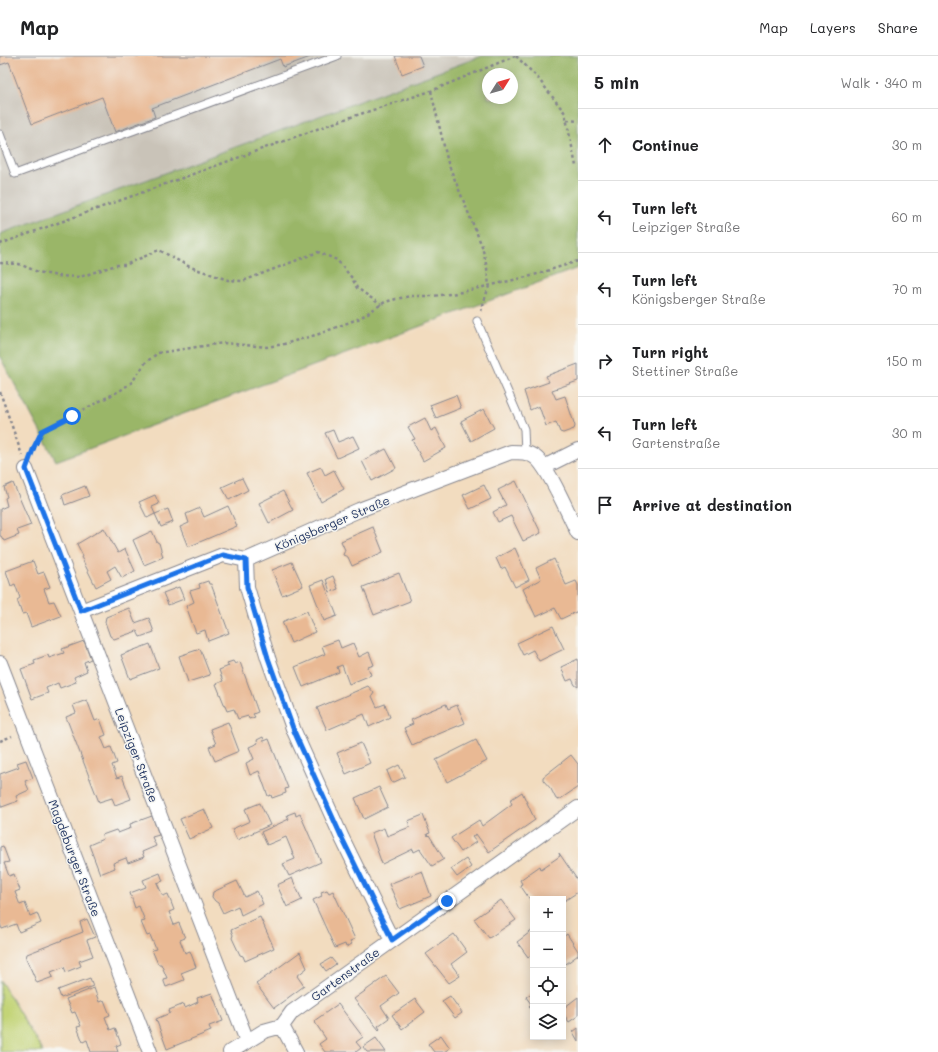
<!DOCTYPE html>
<html lang="en">
<head>
<meta charset="utf-8">
<style>
	:root { --surface:#fff; --page:#f6f6f6; --text:#202124; --muted:#757577; --line:#e0e0e0 }
	body { margin:0; font-family:Mali,sans-serif; background:var(--page); color:var(--text) }
	.controls { position:absolute; right:12px; bottom:12px; display:grid; overflow:hidden; border-radius:0px; box-shadow:0 2px 10px #0003 }
	.controls button { width:36px; height:36px; display:grid; place-items:center; padding:0; border:0; border-bottom:1px solid var(--line); background:var(--surface); color:var(--text); font:20px sans-serif }
	.compass { position:absolute; left:482px; top:12px; width:36px; height:36px; border-radius:50%; background:var(--surface); box-shadow:0 2px 10px #0003; rotate:53deg }
	.stop { position:absolute; width:12px; height:12px; margin:-9px; border:3px solid #1a73e8; border-radius:50%; background:#fff }
	.stop.end { background:#1a73e8; border-color:#fff; box-shadow:0 1px 4px #0008 }
	.list { margin:0; padding:0; list-style:none }
	h2 { display:flex; justify-content:space-between; align-items:center; height:52px; margin:0; padding:0 16px; font-size:17px }
	h2 small { font-size:13px; font-weight:400; color:var(--muted) }
	.list li { display:grid; grid-template-columns:26px 1fr auto; gap:12px; align-items:center; box-sizing:border-box; height:72px; padding:0 16px; border-top:1px solid var(--line) }
	.list b { display:block; font-size:15px; white-space:nowrap }
	.list p { margin:0; font-size:13px; white-space:nowrap; color:var(--muted) }
	.list em { font-size:13px; font-style:normal; color:var(--muted) }
	.icon { flex:none; width:22px; height:22px; fill:none; stroke:currentColor; stroke-width:2; stroke-linecap:round; stroke-linejoin:round }
	.map { position:relative; flex:none; width:578px; height:996px; overflow:hidden }
	header { display:flex; align-items:center; gap:24px; box-sizing:border-box; height:56px; padding:0 20px; background:var(--surface); border-bottom:1px solid var(--line) }
	header strong { font-size:19px }
	nav { display:flex; gap:22px; margin-inline-start:auto; font-size:14px }
	main { display:flex }
	aside { flex:1; background:var(--surface) }
	.map>svg:first-child { display:block }
	.industrial { fill:#c9c3b8 }
	.green { fill:#c3d477; stroke:#6f826a }
	.forest { fill:#9ab668; stroke:#5a7263; fill-rule:evenodd }
	.building { fill:#e9b994 }
	.lines { fill:none; stroke-linecap:round; stroke-linejoin:round }
	.lane-casing { stroke:#86868e; stroke-width:9 }
	.street-casing { stroke:#86868e; stroke-width:16 }
	.path { stroke:#86868e; stroke-width:2.5; stroke-dasharray:3 3; stroke-linecap:butt }
	.lane { stroke:#fff; stroke-width:7 }
	.street { stroke:#fff; stroke-width:14 }
	.route { stroke:#1a73e8; stroke-width:5 }
	.labels { text-anchor:middle; dominant-baseline:central; stroke-width:3; stroke-linejoin:round; paint-order:stroke }
	.street-label { font-size:12px; fill:#1b2f5e; stroke:#f6f6f2 }
</style>
</head>
<body>
<header>
<strong>Map</strong>
<nav><a>Map</a><a>Layers</a><a>Share</a></nav>
</header>
<main>
<div class="map">
<svg width="578" height="996" viewBox="0 0 578 996">
	<rect width="100%" height="100%" fill="#f6f6f2"/>
	<filter id="ink" filterUnits="userSpaceOnUse"><feTurbulence type="fractalNoise" baseFrequency=".025" numOctaves="2"/><feDisplacementMap in="SourceGraphic" scale="8" xChannelSelector="R" yChannelSelector="G"/><feConvolveMatrix kernelMatrix="1 2 1 2 8 2 1 2 1" color-interpolation-filters="sRGB"/></filter>
	<filter id="wash" filterUnits="userSpaceOnUse"><feTurbulence type="fractalNoise" baseFrequency=".012" numOctaves="4" result="noise"/><feDisplacementMap in="SourceGraphic" scale="16" xChannelSelector="R" yChannelSelector="G"/><feGaussianBlur stdDeviation="0.9" result="paint"/><feColorMatrix in="noise" values="0 0 0 0 0 0 0 0 0 0 0 0 0 0 0 0 0 1.4 0 .05"/><feComposite in="paint" operator="in"/></filter>
	<g filter="url(#wash)">
		<rect width="100%" height="100%" fill="#f2dcbf"/>
		<path class="industrial" d="M0,0H482L0,178Z"/>
		<path class="green" d="M0,924L43,996H0Z"/>
		<path class="forest" d="M482,0H578V212L56,405L0,301V178ZM488,18H512V42H488Z"/>
		<g id="blocks">
			<path class="building" d="M0,0H313L283,11L280,3L152,52L155,61L115,76L102,41L32,68L9,6L0,9Z
				M395,0H419L423,10L402,18Z
				M578,308V325L552,334L556,343L565,340L575,370L574,373L563,377L560,376L556,366L546,370L539,350L530,354L524,335L549,326L546,320Z
				M456,339L461,352L436,362L430,349Z
				M484,353L494,372L471,385L461,365Z
				M425,362L431,375L436,372L446,392L423,405L412,384L415,383L408,371Z
				M333,374L338,386L353,380L359,392L337,402L325,377Z
				M386,393L396,412L372,425L362,405Z
				M321,411L325,419L334,414L344,433L321,446L307,417Z
				M242,422L248,434L229,444L222,431Z
				M516,425L541,477L523,485L511,460L498,466L493,456L506,449L498,434Z
				M13,427L31,469L17,474L19,479L4,485L1,480H0V453L7,450L5,442L7,441L4,431Z
				M484,429L491,443L470,453L463,439Z
				M85,430L89,440L65,449L62,439Z
				M283,435L293,454L269,467L259,447Z
				M155,439L159,448L152,451L155,458L147,462L139,446Z
				M228,450L237,470L188,491L180,471L189,467L186,458L200,452L204,461Z
				M168,453L173,466L161,471L155,458Z
				M373,471L383,496L352,510L348,501L343,499L345,494L341,485Z
				M104,472L118,497L125,493L135,515L122,522L115,510L107,515L111,523L96,531L81,501L83,500L77,488Z
				M152,475L157,486L159,487L163,501L144,509L133,484Z
				M515,492L529,524L515,531L505,511L501,513L496,502Z
				M554,503L566,529L576,525L578,529V555L561,563L555,552L536,561L523,533L541,523L536,512Z
				M33,505L38,518L44,516L50,531L44,533L49,546L54,545L61,560L31,571L26,557L22,558L17,544L20,542L15,528L11,530L6,515Z
				M292,506L303,530L282,539L272,514Z
				M399,517L410,545L374,559L363,531Z
				M333,520L338,533L330,536L326,523Z
				M323,524L337,560L324,565L310,529Z
				M208,525L209,528H211L229,577L208,585L205,574L196,577L186,550L194,546L190,535L200,532L199,528Z
				M179,531L184,543L168,549L163,537Z
				M129,552L135,567L149,562L154,576L140,581L137,575L114,583L110,580L105,566L106,561Z
				M307,555L315,576L291,587L282,566Z
				M553,570L564,593L539,605L533,594L523,599L517,587Z
				M338,584L341,592L353,587L359,601L369,596L374,609L368,611L371,619L349,628L342,609L337,611L339,616L303,631L295,611L325,598L322,590Z
				M84,585L91,603L84,606L87,615L74,621L76,626L60,632L58,627L46,632L48,637L32,643L21,613L35,608L34,604L48,599L49,602L64,597L62,593Z
				M150,588L159,612L130,623L121,599Z
				M200,593L210,619L188,626L179,600Z
				M578,603V631L575,629L572,623L567,625L561,611Z
				M233,605L235,608L240,606L258,656L253,658L255,661L249,663L248,660L238,663L234,653L227,655L216,628L223,625L219,614L229,610L227,607Z
				M368,630L374,637L372,640L377,651L385,648L390,661L369,671L364,658L327,674L317,652Z
				M87,644L95,665L100,663L106,679L101,681L106,693L111,691L117,707L112,709L117,722L122,720L131,743L115,749L112,742L99,746L66,661L76,657L73,649Z
				M446,648L448,653L457,649L465,667L412,689L404,672L413,668L411,664L420,660L419,659Z
				M228,666L239,695L215,705L209,691L216,688L210,673Z
				M263,681L264,685L269,683L288,732L285,733L286,737L272,742L271,739L268,740L259,715L250,719L246,707L254,703L249,691L258,687L257,684Z
				M476,684L487,705L447,726L436,704Z
				M361,687L370,707L346,718L337,697Z
				M571,699L578,708V731L559,744L556,743L551,733L543,724V721Z
				M26,704L33,722L25,725L29,734L16,740L18,745L2,751L0,746V718L19,711L17,707Z
				M399,709L405,721L392,727L387,715Z
				M379,731L388,751L364,763L355,742Z
				M522,736L535,764L489,796L476,778L472,781L476,786L461,796L451,782L479,764L482,770L512,748L510,744Z
				M260,747L270,769L237,784L232,773L250,765L245,753Z
				M204,753L213,772L189,783L180,763Z
				M295,756L296,760L300,758L321,806L289,820L283,808L295,803L286,781L267,789L261,776L289,763L287,759Z
				M423,759L430,777L427,778L428,780L429,779L444,803L432,810L420,793L414,796L413,793L382,808L371,777L384,772L387,780L410,771L408,765Z
				M152,760L159,779L152,781L156,790L142,796L144,801L128,807L126,802L113,807L115,812L100,818L89,789L103,783L102,779L116,774L118,777L131,772L130,768Z
				M3,790L9,806L4,807L9,820L14,818L20,834L15,836L20,849L25,847L30,860L37,857L41,867L19,876L16,868L2,873L0,868V791Z
				M559,797L578,825V836L564,845L563,843H533V848L520,829L522,828L520,824L540,810L541,813L560,800Z
				M466,803L471,811L457,821L451,813Z
				M422,815L431,840L400,853L389,828Z
				M160,817L163,825L157,827L163,840L168,838L174,854L169,856L174,869L179,867L185,882L180,884L185,897L190,895L196,911L181,917L184,924L166,931L163,923L167,922L161,908H158L152,894L156,893L150,879L147,880L141,866L145,865L139,850L135,852L130,837L146,831L143,824Z
				M292,822L302,844L287,851L277,829Z
				M237,825L245,841L257,835L263,848L241,859L238,850L223,857L218,847L215,845L212,841L213,836Z
				M327,834L329,837L333,835L355,883L350,885L352,888L346,891L345,888L335,892L313,844L322,840L321,836Z
				M501,844L516,864L489,882L474,863Z
				M260,861L274,892L245,905L243,900L240,899L232,882L233,879L231,874Z
				M87,863L95,881L87,884L93,900L79,905L81,910L66,916L64,911L51,916L53,921L37,927L26,902L27,898L83,876L80,866Z
				M533,874V897L528,901L517,886Z
				M454,878L467,896L451,908L460,920L449,927L426,898Z
				M567,878L578,895V899L566,908L563,904V881Z
				M300,896L307,912L297,920L304,930L274,952L256,928Z
				M331,902L336,908L326,915L321,908Z
				M386,920L399,937L381,950L389,962L378,970L380,973L379,974L354,943Z
				M90,922L93,930L61,942L58,934Z
				M94,932L99,946L104,944L110,959L105,961L110,974L115,972L121,988L116,990L118,996H91L87,984L83,986L77,971L81,970L75,956L72,957L66,943Z
				M533,936V956L529,950L531,948L526,941Z
				M212,937L223,965L209,970L211,975L167,993L156,963L170,957L169,954L184,948L185,952L198,946L197,942Z
				M450,940L462,957L455,962L442,945Z
				M578,941V960L569,966L563,957V948L565,951Z
				M415,943L425,956L402,973L392,959Z
				M338,948L363,981L356,986L361,992L356,996H325L319,988L326,983L314,965Z
				M578,972V985L573,976Z
				M441,979L450,992L444,996H434L428,988Z
				M376,982L386,996H367L363,991Z"/>
		</g>
	</g>
	<g filter="url(#ink)">
		<use href="#blocks" fill-opacity="0" stroke="#86868e" stroke-width="1"/>
		<g class="lines">
			<g class="lane-casing">
				<path id="lane" d="M0,78L15,118L337,0
					M477,265L524,373L525,396"/>
			</g>
			<g class="street-casing">
				<path id="street" d="M544,411L578,394
					M26,413L247,985
					M246,504L247,531L268,602L294,675L342,782L392,884
					M81,555L223,499L246,504L359,454L511,396C520,396 528,396 535,401C549,411 569,460 578,477
					M0,607L150,996
					M282,970L296,996
					M230,996L264,975L282,970L292,956L578,752"/>
			</g>
			<path class="path" d="M516,0L537,21L565,57L576,110
				M431,35L448,107L482,190L487,212L489,230L481,255
				M567,64L578,65
				M0,188L342,64L431,35L515,0
				M0,207L19,208L38,216L58,220L80,221L116,209H125L159,194L190,211L228,224L243,225L318,196L337,204L352,222L357,232L381,249
				M0,336L22,399
				M31,399L43,375L121,334L132,326L146,306L158,297L223,287L267,291L284,288L319,278L360,262L385,246L396,243L411,240H433L457,237L531,220L578,205
				M0,685L12,680"/>
			<use href="#lane" class="lane"/>
			<use href="#street" class="street"/>
		</g>
	</g>
	<g class="lines" filter="url(#ink)">
		<path class="route" d="M72,360L42,375L34,391L26,413L81,555L223,499L246,504L247,531L268,602L294,675L342,782L392,884L447,845"/>
	</g>
	<g class="labels">
		<g class="street-label">
			<text transform="translate(332 467) rotate(-23)">Königsberger Straße</text>
			<text transform="translate(137 699) rotate(69)">Leipziger Straße</text>
			<text transform="translate(75 802) rotate(69)">Magdeburger Straße</text>
			<text transform="translate(345 918) rotate(-36)">Gartenstraße</text>
		</g>
	</g>
</svg>
<div class="controls">
<button>+</button>
<button>−</button>
<button><svg class="icon" aria-label="locate" viewBox="0 0 24 24"><circle cx="12" cy="12" r="6"/><path d="M12 2v4M12 18v4M2 12h4M18 12h4"/></svg></button>
<button><svg class="icon" aria-label="layers" viewBox="0 0 24 24"><path d="M12 4l9 5-9 5-9-5zM3 14l9 5 9-5"/></svg></button>
</div>
<svg class="compass" viewBox="-18 -18 36 36"><path d="M0-13l5 13h-10z" fill="#e53935"/><path d="M0 13l5-13h-10z" fill="#757577"/></svg>
<div class="stop" style="left:72px;top:360px"></div>
<div class="stop end" style="left:447px;top:845px"></div>
</div>
<aside>
<h2>5 min<small>Walk · 340 m</small></h2>
<ul class="list">
<li><svg class="icon" aria-label="ahead" viewBox="0 0 24 24"><path d="M12 20V5M6 11l6-6 6 6"/></svg><div><b>Continue</b></div><em>30 m</em></li>
<li><svg class="icon" aria-label="left" viewBox="0 0 24 24"><path d="M17 20v-9H6M10 6l-5 5 5 5"/></svg><div><b>Turn left</b><p>Leipziger Straße</p></div><em>60 m</em></li>
<li><svg class="icon" aria-label="left" viewBox="0 0 24 24"><path d="M17 20v-9H6M10 6l-5 5 5 5"/></svg><div><b>Turn left</b><p>Königsberger Straße</p></div><em>70 m</em></li>
<li><svg class="icon" aria-label="right" viewBox="0 0 24 24"><path d="M7 20v-9h11M14 6l5 5-5 5"/></svg><div><b>Turn right</b><p>Stettiner Straße</p></div><em>150 m</em></li>
<li><svg class="icon" aria-label="left" viewBox="0 0 24 24"><path d="M17 20v-9H6M10 6l-5 5 5 5"/></svg><div><b>Turn left</b><p>Gartenstraße</p></div><em>30 m</em></li>
<li><svg class="icon" aria-label="arrive" viewBox="0 0 24 24"><path d="M6 21V4h12l-3 4 3 4H6"/></svg><div><b>Arrive at destination</b></div></li>
</ul>
</aside>
</main>
</body>
</html>
